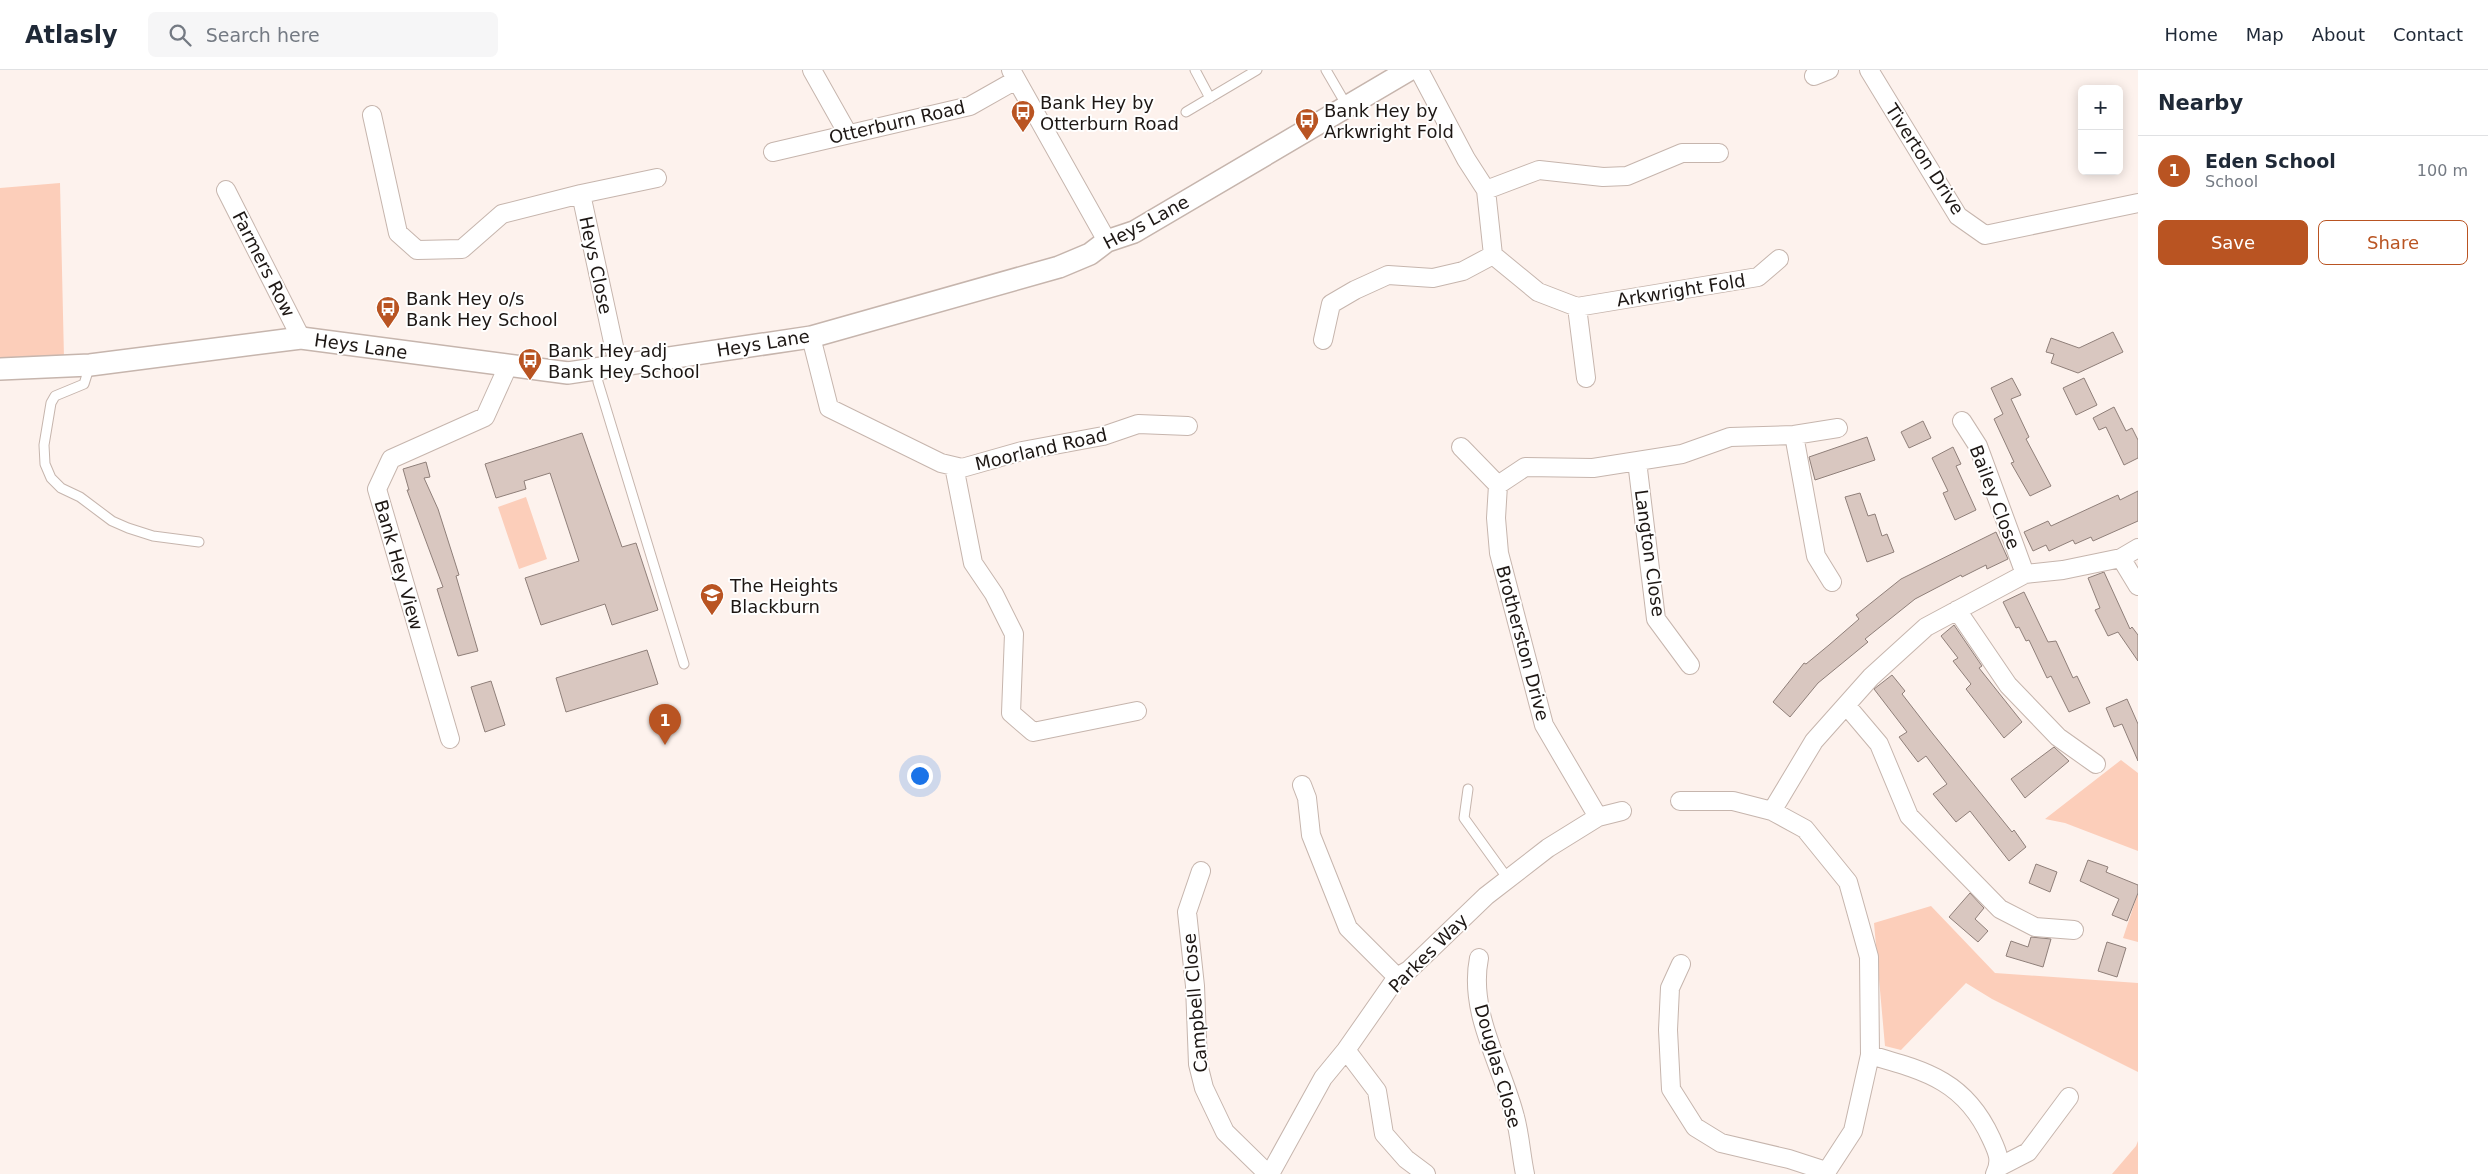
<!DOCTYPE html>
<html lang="en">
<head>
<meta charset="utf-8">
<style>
	:root { --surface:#fff; --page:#f6f6f7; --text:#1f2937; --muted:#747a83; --line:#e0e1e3; --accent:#b95422 }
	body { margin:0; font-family:"DejaVu Sans",sans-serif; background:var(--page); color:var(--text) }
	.controls { position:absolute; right:15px; top:15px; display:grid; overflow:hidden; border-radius:8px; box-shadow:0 2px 12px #0003 }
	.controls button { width:45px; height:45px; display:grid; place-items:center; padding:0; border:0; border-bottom:1px solid var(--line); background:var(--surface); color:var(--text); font:25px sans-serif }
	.you { position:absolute; left:919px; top:705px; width:18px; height:18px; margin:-12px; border:4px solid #fff; border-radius:50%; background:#1a73e8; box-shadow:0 0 0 8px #1a73e833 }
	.badge { display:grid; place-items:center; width:32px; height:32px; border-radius:50%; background:var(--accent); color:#fff; font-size:16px; font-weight:700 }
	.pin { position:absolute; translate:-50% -41px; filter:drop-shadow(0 1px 2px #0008) }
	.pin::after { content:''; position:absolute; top:26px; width:18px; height:15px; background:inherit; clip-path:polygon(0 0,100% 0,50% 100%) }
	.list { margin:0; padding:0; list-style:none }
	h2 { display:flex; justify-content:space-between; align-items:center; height:65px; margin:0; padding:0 20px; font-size:21px }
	h2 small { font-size:16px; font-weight:400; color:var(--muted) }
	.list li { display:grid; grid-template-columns:32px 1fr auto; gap:15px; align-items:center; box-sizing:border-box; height:70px; padding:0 20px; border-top:1px solid var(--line) }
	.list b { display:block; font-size:19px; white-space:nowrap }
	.list p { margin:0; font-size:16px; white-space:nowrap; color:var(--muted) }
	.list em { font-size:16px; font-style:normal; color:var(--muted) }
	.actions { display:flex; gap:10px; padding:15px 20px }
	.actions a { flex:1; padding:11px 0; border:1px solid var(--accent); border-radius:8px; text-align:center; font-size:18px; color:var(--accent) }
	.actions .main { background:var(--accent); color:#fff }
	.icon { flex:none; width:28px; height:28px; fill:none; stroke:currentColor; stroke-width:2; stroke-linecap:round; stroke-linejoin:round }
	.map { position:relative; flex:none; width:2138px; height:1104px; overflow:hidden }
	header { display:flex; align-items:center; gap:30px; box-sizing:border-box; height:70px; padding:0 25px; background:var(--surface); border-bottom:1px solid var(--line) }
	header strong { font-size:24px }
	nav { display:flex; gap:28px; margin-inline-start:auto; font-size:18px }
	.search { width:350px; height:45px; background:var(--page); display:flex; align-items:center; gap:12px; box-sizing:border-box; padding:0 18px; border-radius:8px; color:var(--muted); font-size:19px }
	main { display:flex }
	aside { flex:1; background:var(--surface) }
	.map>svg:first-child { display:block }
	.green { fill:#fcceba }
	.building { fill:#d9c7c0; stroke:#8f7f79 }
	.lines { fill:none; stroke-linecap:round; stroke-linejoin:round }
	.service-casing { stroke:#c6b5ad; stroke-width:11 }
	.minor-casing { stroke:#c6b5ad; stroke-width:20 }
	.tertiary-casing { stroke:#c6b5ad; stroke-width:24 }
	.service { stroke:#fff; stroke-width:9 }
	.minor { stroke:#fff; stroke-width:18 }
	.tertiary { stroke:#fff; stroke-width:21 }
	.labels { text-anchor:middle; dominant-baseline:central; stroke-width:4; stroke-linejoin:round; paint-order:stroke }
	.poi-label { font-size:18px; fill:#1d1714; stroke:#fff; text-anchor:start }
	.street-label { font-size:18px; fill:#1d1714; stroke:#fff }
</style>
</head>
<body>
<header>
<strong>Atlasly</strong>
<div class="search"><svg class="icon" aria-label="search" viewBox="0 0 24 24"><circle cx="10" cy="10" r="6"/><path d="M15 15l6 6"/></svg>Search here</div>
<nav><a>Home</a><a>Map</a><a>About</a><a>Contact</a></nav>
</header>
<main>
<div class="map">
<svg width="2138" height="1104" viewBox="0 0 2138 1104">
	<rect width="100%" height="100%" fill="#fdf2ed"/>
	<path class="green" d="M60,113L64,288L0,293V118Z
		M526,427L547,489L519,499L498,437Z
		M2121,690L2138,703V781L2065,753L2045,749Z
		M2138,823V872L2123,868Z
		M1931,836L1995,903L2138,913V1002L1992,929L1966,913L1901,980L1885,976L1874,853Z
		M2138,1071V1104H2112L2136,1076Z"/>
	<path class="building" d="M2113,262L2123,282L2078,303L2051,293L2054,284L2046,282L2051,268L2079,278Z
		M2012,308L2021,325L2011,329L2029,367L2026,369L2051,416L2030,426L2011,393L2014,392L1994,349L2003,344L1991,318Z
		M2084,308L2097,335L2076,345L2063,318Z
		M2114,337L2126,361L2132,358L2138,370V388L2124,395L2106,357L2099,360L2093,348Z
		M1923,351L1931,368L1909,378L1901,362Z
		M582,363L622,477L636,473L658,540L612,555L605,534L541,555L525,508L579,491L550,403L524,411L526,419L496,428L485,394Z
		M1867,367L1875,390L1815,410L1809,387Z
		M1953,377L1961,394L1956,396L1976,440L1955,450L1943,423L1948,421L1932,388Z
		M426,392L430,407L424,408L438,439L459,505L456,506L478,581L458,586L437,519L443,517L407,420H409L403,399Z
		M2138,421V451L2093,471L2091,467L2075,474L2073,470L2049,481L2046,475L2033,481L2024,462L2048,451L2051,456L2118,425L2120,430Z
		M1860,423L1868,446L1875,444L1882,466L1887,464L1894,482L1867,492L1845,427Z
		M1996,462L2008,489L1987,499L1986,495L1962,507L1961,505L1915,529L1865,569L1868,572L1818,613L1790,647L1773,632L1804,593L1806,594L1829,575L1859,549L1856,545L1901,509Z
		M2104,502L2130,559L2132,557L2138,565V591L2118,562L2108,566L2095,540L2100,538L2088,508Z
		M2024,522L2048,572L2056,571L2073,608L2077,606L2090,633L2069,642L2051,606L2047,608L2029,570L2026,571L2019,557L2016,558L2003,532Z
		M1954,555L1982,596L1979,598L2022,652L2004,668L1966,619L1971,614L1953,591L1958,588L1941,566Z
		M647,580L658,614L566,642L556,608Z
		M1892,605L1905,621L1902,624L1933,664L2012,762L2014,760L2026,777L2009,791L1970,741L1956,752L1933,724L1947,714L1926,686L1918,692L1899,667L1907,662L1874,619Z
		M491,611L505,655L485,662L471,617Z
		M2127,629L2138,654V691L2122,654L2114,657L2106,638Z
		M2054,677L2069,691L2025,728L2011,709Z
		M2088,790L2108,797L2106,802L2138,815V823L2127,851L2112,845L2119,829L2080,811Z
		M2036,794L2057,802L2050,822L2029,813Z
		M1970,823L1984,838L1975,849L1988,861L1978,872L1949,847Z
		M2031,867L2051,869L2043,897L2006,886L2011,871L2028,877Z
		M2107,872L2126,878L2117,907L2098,901Z"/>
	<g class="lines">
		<g class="service-casing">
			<path id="service" d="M1195,0L1210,28
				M1326,0L1347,36
				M1186,42L1257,0
				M90,295L84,314L55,326L51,333L44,375L45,394L51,408L61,418L80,427L112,451L128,458L153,466L199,472
				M597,299L598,312L684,594
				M1468,719L1464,748L1508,809"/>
		</g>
		<g class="minor-casing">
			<path id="minor" d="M812,0L848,64
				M1011,0L1107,171
				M1419,0L1466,89L1486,120L1493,185L1538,222L1577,237L1758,207L1779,189
				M1869,0L1958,146L1985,165L2138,133
				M1814,6L1829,0
				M372,45L398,163L417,180L462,179L502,144L581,124L657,108
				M773,82L970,36L1016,10
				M226,120L301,268
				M1486,120L1539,100L1603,107L1627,106L1682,83H1719
				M581,124L618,295
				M1577,237L1586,308
				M811,267L829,338L941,393L962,398L1022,381L1103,366L1138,354L1188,356
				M1323,270L1331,234L1355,220L1388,205L1433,208L1463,201L1493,185
				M1962,351L1978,376L2025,504
				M1794,365L1816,486L1832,512
				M1461,377L1498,415
				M1637,391L1656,549L1690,595
				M954,396L973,493L994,524L1014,564L1011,643L1033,662L1137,641
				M2121,488L2138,516
				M1957,540L2008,615L2058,667L2096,694
				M1846,635L1879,674L1909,746L2000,839L2035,857L2074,860
				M450,669L377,419L391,389L485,347L508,296
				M1302,715L1307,728L1311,765L1348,858L1397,907
				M1680,731H1733L1772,741L1805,759L1848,812L1869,887L1870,985L1853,1061L1825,1104
				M1772,741L1814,671L1871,607L1926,557L2025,504L2063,500L2121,488L2138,478
				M1598,747L1544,655L1499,483L1496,448L1498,415L1525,397L1593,398L1682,384L1730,367L1794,365L1838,358
				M1201,801L1187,842L1195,916L1198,994L1204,1018L1225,1062L1268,1104
				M1479,888C1468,943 1502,995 1515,1047C1520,1065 1521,1085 1525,1104
				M1681,894L1670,918L1668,960L1671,1019L1695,1057L1721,1073L1789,1089L1826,1101
				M1346,980L1377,1021L1384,1064L1406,1089L1426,1104
				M1870,985C1926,1001 1965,1011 1991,1068C1997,1081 2002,1090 1995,1104
				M1999,1097L2028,1082L2069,1027
				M1270,1104L1323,1008L1346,980L1397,907L1409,900L1486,826L1548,778L1598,747L1622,741"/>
		</g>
		<g class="tertiary-casing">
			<path id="tertiary" d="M0,299L90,295L301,268L568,303L811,267L1059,197L1090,184L1107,171L1134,162L1409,0"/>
		</g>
		<use href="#service" class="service"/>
		<use href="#minor" class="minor"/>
		<use href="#tertiary" class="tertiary"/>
	</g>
	<defs>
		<g id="bus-pin" transform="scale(1.25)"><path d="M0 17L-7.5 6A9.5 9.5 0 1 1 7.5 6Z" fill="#b95422" stroke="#fff"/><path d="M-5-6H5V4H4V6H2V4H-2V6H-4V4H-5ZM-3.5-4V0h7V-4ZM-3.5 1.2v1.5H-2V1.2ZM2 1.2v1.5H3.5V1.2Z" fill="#fff"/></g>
		<g id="school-pin" transform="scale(1.25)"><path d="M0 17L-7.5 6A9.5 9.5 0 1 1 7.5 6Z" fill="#b95422" stroke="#fff"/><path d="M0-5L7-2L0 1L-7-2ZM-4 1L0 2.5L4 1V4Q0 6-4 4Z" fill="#fff"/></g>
	</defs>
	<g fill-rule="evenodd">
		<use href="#bus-pin" x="1023" y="42"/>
		<use href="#bus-pin" x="1307" y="50"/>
		<use href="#bus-pin" x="388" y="238"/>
		<use href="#bus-pin" x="530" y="290"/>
		<use href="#school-pin" x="712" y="525"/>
	</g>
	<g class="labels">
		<g class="poi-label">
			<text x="1040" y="32">Bank Hey by<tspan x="1040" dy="21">Otterburn Road</tspan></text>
			<text x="1324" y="40">Bank Hey by<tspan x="1324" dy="21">Arkwright Fold</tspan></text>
			<text x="406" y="228">Bank Hey o/s<tspan x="406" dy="21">Bank Hey School</tspan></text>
			<text x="548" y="280">Bank Hey adj<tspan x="548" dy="21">Bank Hey School</tspan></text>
			<text x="730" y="515">The Heights<tspan x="730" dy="21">Blackburn</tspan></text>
		</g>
		<g class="street-label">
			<text transform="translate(897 52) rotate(-13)">Otterburn Road</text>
			<text transform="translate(1925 89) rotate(57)">Tiverton Drive</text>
			<text transform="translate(1146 152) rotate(-28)">Heys Lane</text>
			<text transform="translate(264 194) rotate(63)">Farmers Row</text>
			<text transform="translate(596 195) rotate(78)">Heys Close</text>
			<text transform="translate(1681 220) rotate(-9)">Arkwright Fold</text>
			<text transform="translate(763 273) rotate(-9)">Heys Lane</text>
			<text transform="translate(361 276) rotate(8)">Heys Lane</text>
			<text transform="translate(1041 379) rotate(-13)">Moorland Road</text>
			<text transform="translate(1995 427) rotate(69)">Bailey Close</text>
			<text transform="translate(1650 483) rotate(82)">Langton Close</text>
			<text transform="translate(399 495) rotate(74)">Bank Hey View</text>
			<text transform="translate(1523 573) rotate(75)">Brotherston Drive</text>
			<text transform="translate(1428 883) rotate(-45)">Parkes Way</text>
			<text transform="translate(1195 933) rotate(-95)">Campbell Close</text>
			<text transform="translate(1498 996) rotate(74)">Douglas Close</text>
		</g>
	</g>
</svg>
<div class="controls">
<button>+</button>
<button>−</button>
</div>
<div class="you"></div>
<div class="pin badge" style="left:665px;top:675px">1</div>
</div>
<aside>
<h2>Nearby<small></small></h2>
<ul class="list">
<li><span class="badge">1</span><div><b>Eden School</b><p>School</p></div><em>100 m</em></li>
</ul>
<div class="actions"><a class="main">Save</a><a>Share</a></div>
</aside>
</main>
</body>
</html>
